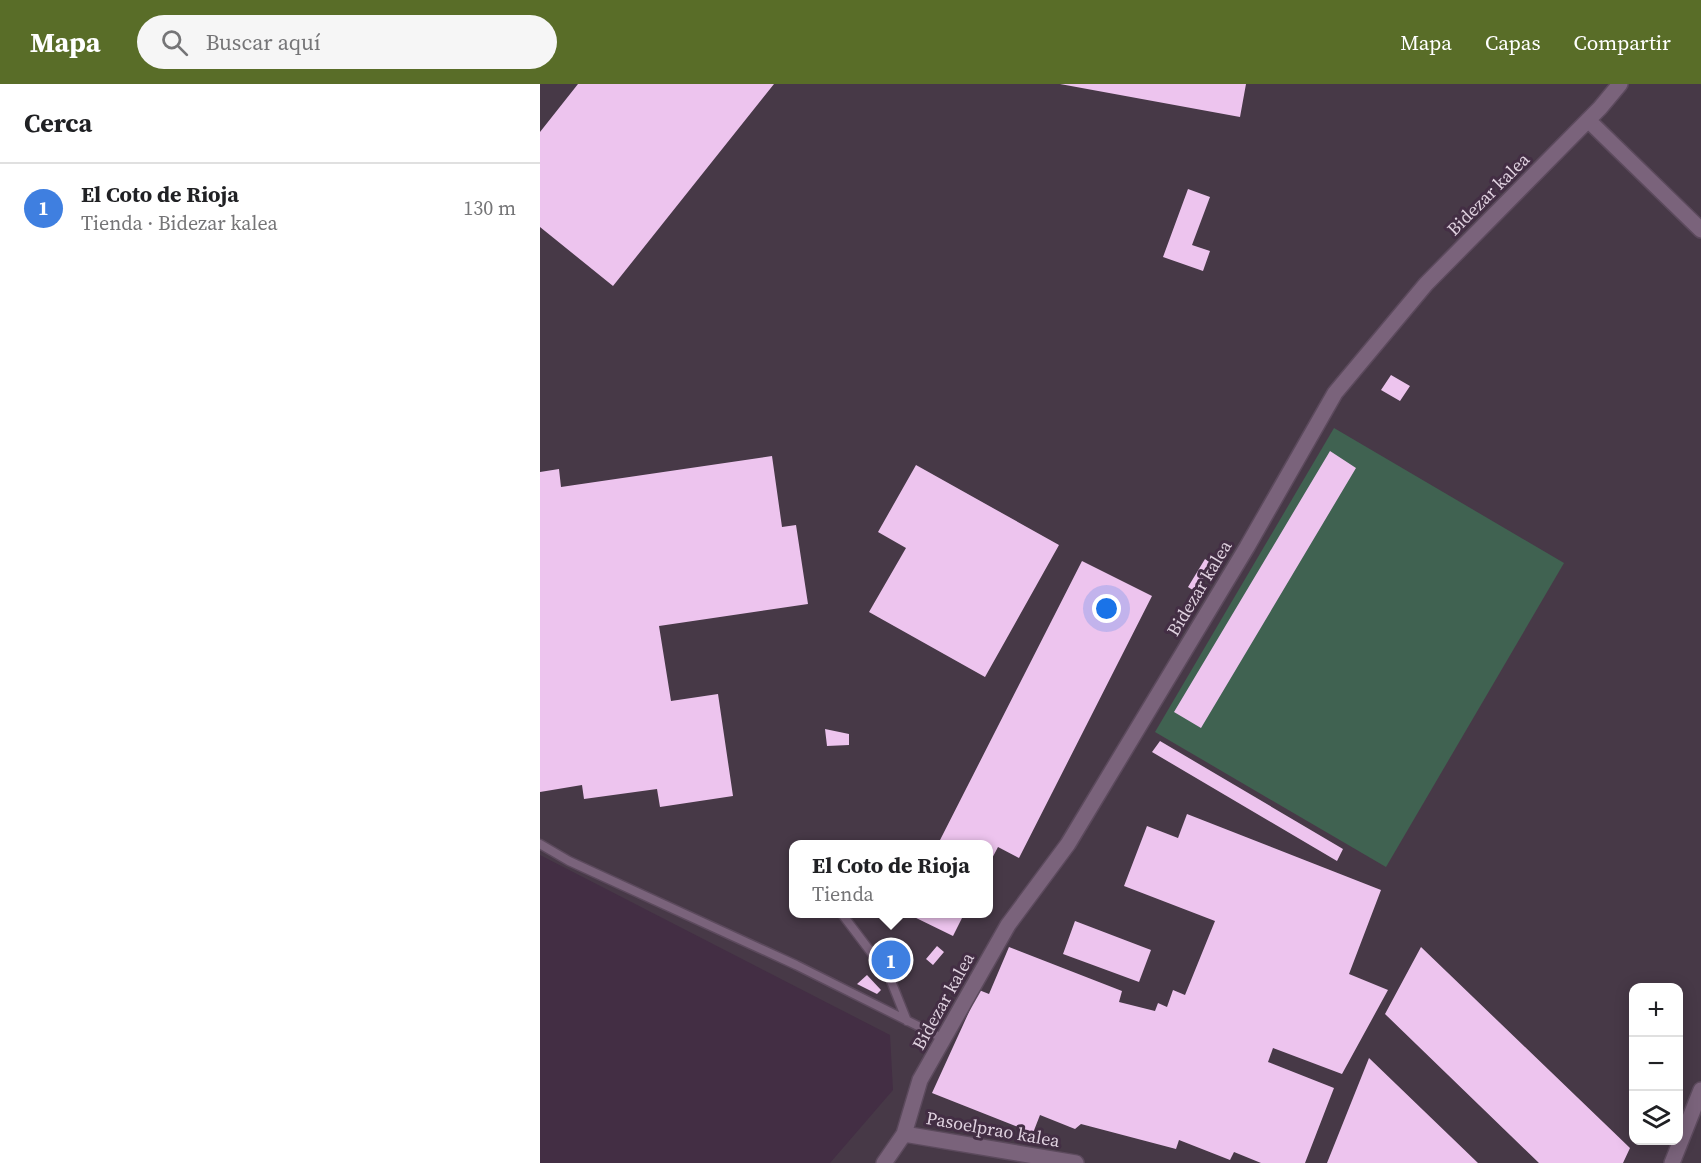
<!DOCTYPE html>
<html lang="es">
<head>
<meta charset="utf-8">
<style>
	:root { --surface:#fff; --page:#f6f6f6; --text:#202124; --muted:#757577; --line:#e0e0e0; --accent:#596d28 }
	body { margin:0; font-family:"Source Serif 4",serif; background:var(--page); color:var(--text) }
	.controls { position:absolute; right:18px; bottom:18px; display:grid; overflow:hidden; border-radius:12px; box-shadow:0 3px 15px #0003 }
	.controls button { width:54px; height:54px; display:grid; place-items:center; padding:0; border:0; border-bottom:2px solid var(--line); background:var(--surface); color:var(--text); font:30px sans-serif }
	.you { position:absolute; left:567px; top:525px; width:21px; height:21px; margin:-15px; border:4px solid #fff; border-radius:50%; background:#1a73e8; box-shadow:0 0 0 9px #1a73e833 }
	.badge { display:grid; place-items:center; width:39px; height:39px; border-radius:50%; background:var(--accent); color:#fff; font-size:20px; font-weight:700 }
	.pin { position:absolute; translate:-50% -50%; border:3px solid #fff; box-shadow:0 2px 6px #0006 }
	.popup { position:absolute; left:249px; top:756px; width:204px; height:78px; box-sizing:border-box; display:grid; place-content:center; border-radius:12px; background:var(--surface); filter:drop-shadow(0 2px 4px #0005); font-size:20px; white-space:nowrap; color:var(--muted) }
	.popup b { font-size:22px; color:var(--text) }
	.popup::after { content:''; position:absolute; left:50%; top:100%; margin-left:-12px; border:12px solid transparent; border-top-color:var(--surface) }
	.list { margin:0; padding:0; list-style:none }
	h2 { display:flex; justify-content:space-between; align-items:center; height:78px; margin:0; padding:0 24px; font-size:26px }
	h2 small { font-size:20px; font-weight:400; color:var(--muted) }
	.list li { display:grid; grid-template-columns:39px 1fr auto; gap:18px; align-items:center; box-sizing:border-box; height:90px; padding:0 24px; border-top:2px solid var(--line) }
	.list b { display:block; font-size:22px; white-space:nowrap }
	.list p { margin:0; font-size:20px; white-space:nowrap; color:var(--muted) }
	.list em { font-size:20px; font-style:normal; color:var(--muted) }
	.icon { flex:none; width:33px; height:33px; fill:none; stroke:currentColor; stroke-width:2; stroke-linecap:round; stroke-linejoin:round }
	.map { position:relative; flex:none; width:1161px; height:1079px; overflow:hidden }
	header { display:flex; align-items:center; gap:36px; box-sizing:border-box; height:84px; padding:0 30px; background:var(--accent); color:#fff }
	header strong { font-size:28px }
	nav { display:flex; gap:33px; margin-inline-start:auto; font-size:21px }
	.search { width:420px; height:54px; background:var(--page); display:flex; align-items:center; gap:15px; box-sizing:border-box; padding:0 21px; border-radius:33px; color:var(--muted); font-size:22px }
	main { display:flex }
	aside { flex:1; background:var(--surface) }
	.map>svg:first-child { display:block }
	.industrial { fill:#473947; fill-rule:evenodd }
	.green { fill:#406251 }
	.building { fill:#edc4ee }
	.lines { fill:none; stroke-linecap:round; stroke-linejoin:round }
	.service-casing { stroke:#5c4a5d; stroke-width:11 }
	.minor-casing { stroke:#5c4a5d; stroke-width:18 }
	.service { stroke:#7a637b; stroke-width:8 }
	.minor { stroke:#7a637b; stroke-width:15 }
	.labels { text-anchor:middle; dominant-baseline:central; stroke-width:6; stroke-linejoin:round; paint-order:stroke }
	.street-label { font-size:18px; fill:#dfd1df; stroke:#432e44 }
</style>
</head>
<body>
<header>
<strong>Mapa</strong>
<div class="search"><svg class="icon" aria-label="search" viewBox="0 0 24 24"><circle cx="10" cy="10" r="6"/><path d="M15 15l6 6"/></svg>Buscar aquí</div>
<nav><a>Mapa</a><a>Capas</a><a>Compartir</a></nav>
</header>
<main>
<aside>
<h2>Cerca<small></small></h2>
<ul class="list">
<li><span class="badge" style="background:#3f7fe0">1</span><div><b>El Coto de Rioja</b><p>Tienda · Bidezar kalea</p></div><em>130 m</em></li>
</ul>
</aside>
<div class="map">
<svg width="1161" height="1079" viewBox="0 0 1161 1079">
	<rect width="100%" height="100%" fill="#432e44"/>
	<path class="industrial" d="M0,0H1161V1079H290L353,1006L350,951L0,771ZM254,760H448V830H254ZM1094,904H1138V1056H1094Z"/>
	<path class="green" d="M794,344L1024,479L846,783L615,648Z"/>
	<path class="building" d="M38,0H234L73,202L0,143V48Z
		M520,0H706L700,33Z
		M648,105L670,113L652,161L670,167L663,187L623,173Z
		M851,291L870,302L860,317L841,306Z
		M790,367L816,384L661,644L634,628Z
		M232,372L242,443L256,441L268,520L119,542L131,617L178,610L193,712L120,723L117,705L44,715L42,701L0,708V388L19,385L21,403Z
		M376,381L519,461L445,593L329,528L366,464L338,448Z
		M665,475L672,480L656,508L648,503Z
		M542,477L612,512L479,774L458,763L448,782V760H398Z
		M285,645L309,650V661L287,662Z
		M620,657L803,765L797,777L612,668Z
		M647,730L841,806L809,890L848,906L802,990L733,964L728,978L794,1004L765,1079H721L694,1068L690,1076L639,1056L636,1065L541,1040L535,1045L500,1031L493,1049L392,1009L439,906L449,910L469,863L582,907L579,918L615,927L618,919L627,923L633,906L645,911L675,837L584,802L607,742L638,754Z
		M368,830H424L413,852Z
		M535,837L611,866L599,898L523,870Z
		M397,862L404,868L393,881L386,875Z
		M881,863L1090,1064L1083,1079H999L845,930Z
		M327,891L341,906L337,910L317,900Z
		M829,974L938,1079H787Z"/>
	<g class="lines">
		<g class="service-casing">
			<path id="service" d="M0,760L29,777L256,881L404,955
				M302,830L349,892L367,937"/>
		</g>
		<g class="minor-casing">
			<path id="minor" d="M1048,36L1161,146
				M364,1050L536,1079
				M344,1079L364,1050L380,996L468,841L528,760L707,463L795,309L886,200L1060,24L1080,0
				M1132,1079L1161,1006"/>
		</g>
		<use href="#service" class="service"/>
		<use href="#minor" class="minor"/>
	</g>
	<g class="labels">
		<g class="street-label">
			<text transform="translate(948 110) rotate(-45)">Bidezar kalea</text>
			<text transform="translate(659 504) rotate(-59)">Bidezar kalea</text>
			<text transform="translate(403 917) rotate(-61)">Bidezar kalea</text>
			<text transform="translate(453 1045) rotate(10)">Pasoelprao kalea</text>
		</g>
	</g>
</svg>
<div class="controls">
<button>+</button>
<button>−</button>
<button><svg class="icon" aria-label="layers" viewBox="0 0 24 24"><path d="M12 4l9 5-9 5-9-5zM3 14l9 5 9-5"/></svg></button>
</div>
<div class="you"></div>
<div class="pin badge" style="left:351px;top:876px;background:#3f7fe0">1</div>
<div class="popup"><b>El Coto de Rioja</b>Tienda</div>
</div>
</main>
</body>
</html>
